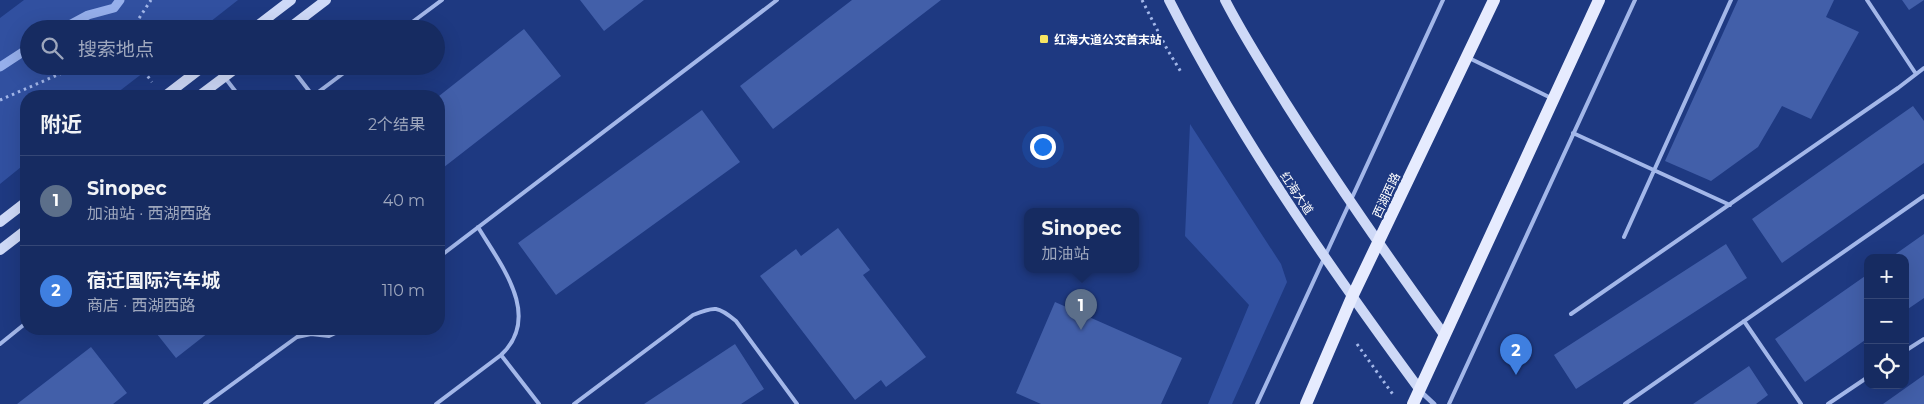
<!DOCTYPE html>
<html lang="zh">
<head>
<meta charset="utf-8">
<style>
	:root { --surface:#162b61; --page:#1f3367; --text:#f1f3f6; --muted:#9ea7bd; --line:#354776; --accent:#f8e562 }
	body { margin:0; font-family:Montserrat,"Noto Sans SC",sans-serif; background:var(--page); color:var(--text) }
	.controls { position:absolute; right:15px; bottom:15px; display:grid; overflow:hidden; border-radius:10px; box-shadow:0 5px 20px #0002 }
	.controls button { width:45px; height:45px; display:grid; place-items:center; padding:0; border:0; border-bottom:1px solid var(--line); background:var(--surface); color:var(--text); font:25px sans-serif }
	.you { position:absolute; left:1042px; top:146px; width:18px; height:18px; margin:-12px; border:4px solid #fff; border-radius:50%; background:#1a73e8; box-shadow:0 0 0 8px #1a73e833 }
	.badge { display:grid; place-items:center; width:32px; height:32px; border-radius:50%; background:var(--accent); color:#fff; font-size:16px; font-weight:700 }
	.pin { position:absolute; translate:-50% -41px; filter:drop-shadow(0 1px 2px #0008) }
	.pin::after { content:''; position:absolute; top:26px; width:18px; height:15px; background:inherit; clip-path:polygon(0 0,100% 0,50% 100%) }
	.popup { position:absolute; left:1024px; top:208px; width:115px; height:65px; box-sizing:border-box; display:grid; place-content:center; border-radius:10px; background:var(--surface); filter:drop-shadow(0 1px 4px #0005); font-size:16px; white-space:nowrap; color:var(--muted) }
	.popup b { font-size:19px; color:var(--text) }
	.popup::after { content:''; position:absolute; left:50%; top:100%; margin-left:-10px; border:10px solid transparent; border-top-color:var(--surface) }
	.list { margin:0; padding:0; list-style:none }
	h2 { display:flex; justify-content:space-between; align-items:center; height:65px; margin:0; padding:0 20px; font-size:21px }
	h2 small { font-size:16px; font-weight:400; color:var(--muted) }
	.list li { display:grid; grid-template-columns:32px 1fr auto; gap:15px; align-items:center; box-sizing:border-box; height:90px; padding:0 20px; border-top:1px solid var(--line) }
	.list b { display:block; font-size:19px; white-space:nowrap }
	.list p { margin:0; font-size:16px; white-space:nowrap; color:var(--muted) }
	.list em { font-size:16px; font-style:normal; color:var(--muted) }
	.icon { flex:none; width:28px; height:28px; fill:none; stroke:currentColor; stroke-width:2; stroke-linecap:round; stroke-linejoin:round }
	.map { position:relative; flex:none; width:1924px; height:404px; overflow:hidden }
	.search { position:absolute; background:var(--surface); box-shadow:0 5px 20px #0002; left:20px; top:20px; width:425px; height:55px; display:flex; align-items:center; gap:12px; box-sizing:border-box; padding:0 18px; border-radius:28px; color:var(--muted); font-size:19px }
	.panel { position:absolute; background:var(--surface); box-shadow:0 5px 20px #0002; left:20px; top:90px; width:425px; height:245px; border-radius:20px }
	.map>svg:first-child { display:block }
	.green { fill:#3150a0 }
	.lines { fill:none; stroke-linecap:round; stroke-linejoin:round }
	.stream { stroke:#96afeb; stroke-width:9 }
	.building { fill:#425fa9 }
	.path { stroke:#a3b7e9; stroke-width:3; stroke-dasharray:2.5 4; stroke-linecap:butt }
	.lane { stroke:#a3b7e9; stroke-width:4 }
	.street { stroke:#a3b7e9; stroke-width:5 }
	.secondary { stroke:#ced9f7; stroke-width:10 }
	.primary { stroke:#e6ebfe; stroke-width:12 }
	.poi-dot { fill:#f8e562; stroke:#1e3981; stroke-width:2 }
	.labels { text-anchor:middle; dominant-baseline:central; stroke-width:4.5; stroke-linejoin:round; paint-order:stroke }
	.poi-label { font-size:12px; font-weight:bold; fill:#fff; stroke:#1e3981; text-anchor:start }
	.street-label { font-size:12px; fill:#fff; stroke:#1e3981 }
</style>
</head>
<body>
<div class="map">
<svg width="1924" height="404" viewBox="0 0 1924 404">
	<rect width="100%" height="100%" fill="#1e3981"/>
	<path class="green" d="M24,0H238L201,29H29V66H152L113,96H26V163L0,184V18Z
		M1190,124L1281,264L1287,282L1232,404H1208L1249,305L1185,236Z"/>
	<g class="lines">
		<path class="stream" d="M62,29L88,15L114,8L120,0
			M0,67L29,48"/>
	</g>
	<path class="building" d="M580,0H644L604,31Z
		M852,0H941L773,129L740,86Z
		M1738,0H1834L1826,17L1859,32L1811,119L1782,106L1758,147L1711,181L1665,161Z
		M1902,0H1924L1909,10Z
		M524,29L561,76L439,171V96Z
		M1913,106L1924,121V163L1782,263L1752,219Z
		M702,110L740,162L556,295L518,243Z
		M838,228L870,270L863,275L926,357L886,387L881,380L855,400L760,276L796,249L801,256Z
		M1924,234V298L1905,311V258H1890Z
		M1726,244L1747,278L1576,389L1554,355Z
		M1868,274V338L1805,382L1775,339Z
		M1055,302L1182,358L1161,404H1041L1016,393Z
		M153,329H213L176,358Z
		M735,344L764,389L741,404H644Z
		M91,347L127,393L113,404H17Z
		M1749,366L1768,395L1756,404H1693Z
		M1924,375V404H1883Z"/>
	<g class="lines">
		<path class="path" d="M1142,0L1167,49L1181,72
			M132,29L151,0
			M140,66L152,82
			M0,100L78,66
			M1357,344L1394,396"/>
		<path class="lane" d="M1867,0L1916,74
			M403,29L442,0
			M1469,58L1551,98
			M216,66L239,96
			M290,66L313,96
			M313,96L353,66
			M1573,133L1730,205
			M1624,237L1731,0
			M439,257L777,0
			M1571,314L1898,88L1924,68
			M1744,321L1801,404
			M0,344L26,323
			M1905,351L1924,339
			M501,355L539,404
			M205,404L297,337L311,334L329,336L344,329
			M436,404L501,355C543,316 500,264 478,227
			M574,404L693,315C715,306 718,306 736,321L797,404
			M1257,404L1443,0
			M1449,404L1635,0
			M1625,404L1924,196
			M1828,404L1868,377"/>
		<path class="street" d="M1420,391L1434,404"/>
		<path class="secondary" d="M1169,0C1239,138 1328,265 1420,390
			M1225,0C1244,37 1266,71 1287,105C1337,184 1390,260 1445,336
			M253,29L291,0
			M288,29L326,0
			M165,96L204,66
			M199,96L239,66
			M0,222L26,202
			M0,250L26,230"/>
		<path class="primary" d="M1306,404L1352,297L1494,0
			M1413,404L1599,0"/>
	</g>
	<rect class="poi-dot" x="1039" y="34" width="10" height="10" rx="2.5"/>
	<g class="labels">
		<g class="poi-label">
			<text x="1054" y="39">红海大道公交首末站</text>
		</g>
		<g class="street-label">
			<text transform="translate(1297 193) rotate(56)">红海大道</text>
			<text transform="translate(1386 195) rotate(-65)">西湖西路</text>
		</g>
	</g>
</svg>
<div class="controls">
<button>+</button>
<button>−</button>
<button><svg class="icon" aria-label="locate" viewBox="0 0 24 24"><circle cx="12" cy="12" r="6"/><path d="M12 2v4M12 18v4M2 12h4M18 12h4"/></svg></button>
</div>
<div class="you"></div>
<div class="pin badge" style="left:1081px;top:330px;background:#5c6f8a">1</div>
<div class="popup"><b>Sinopec</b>加油站</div>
<div class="pin badge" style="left:1516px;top:375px;background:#3f7fe0">2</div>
<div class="search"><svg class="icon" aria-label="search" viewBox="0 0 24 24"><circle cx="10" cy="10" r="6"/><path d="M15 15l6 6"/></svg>搜索地点</div>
<section class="panel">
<h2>附近<small>2个结果</small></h2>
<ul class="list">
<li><span class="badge" style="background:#5c6f8a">1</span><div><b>Sinopec</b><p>加油站 · 西湖西路</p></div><em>40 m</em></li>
<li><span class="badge" style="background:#3f7fe0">2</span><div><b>宿迁国际汽车城</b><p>商店 · 西湖西路</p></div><em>110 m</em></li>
</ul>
</section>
</div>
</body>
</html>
